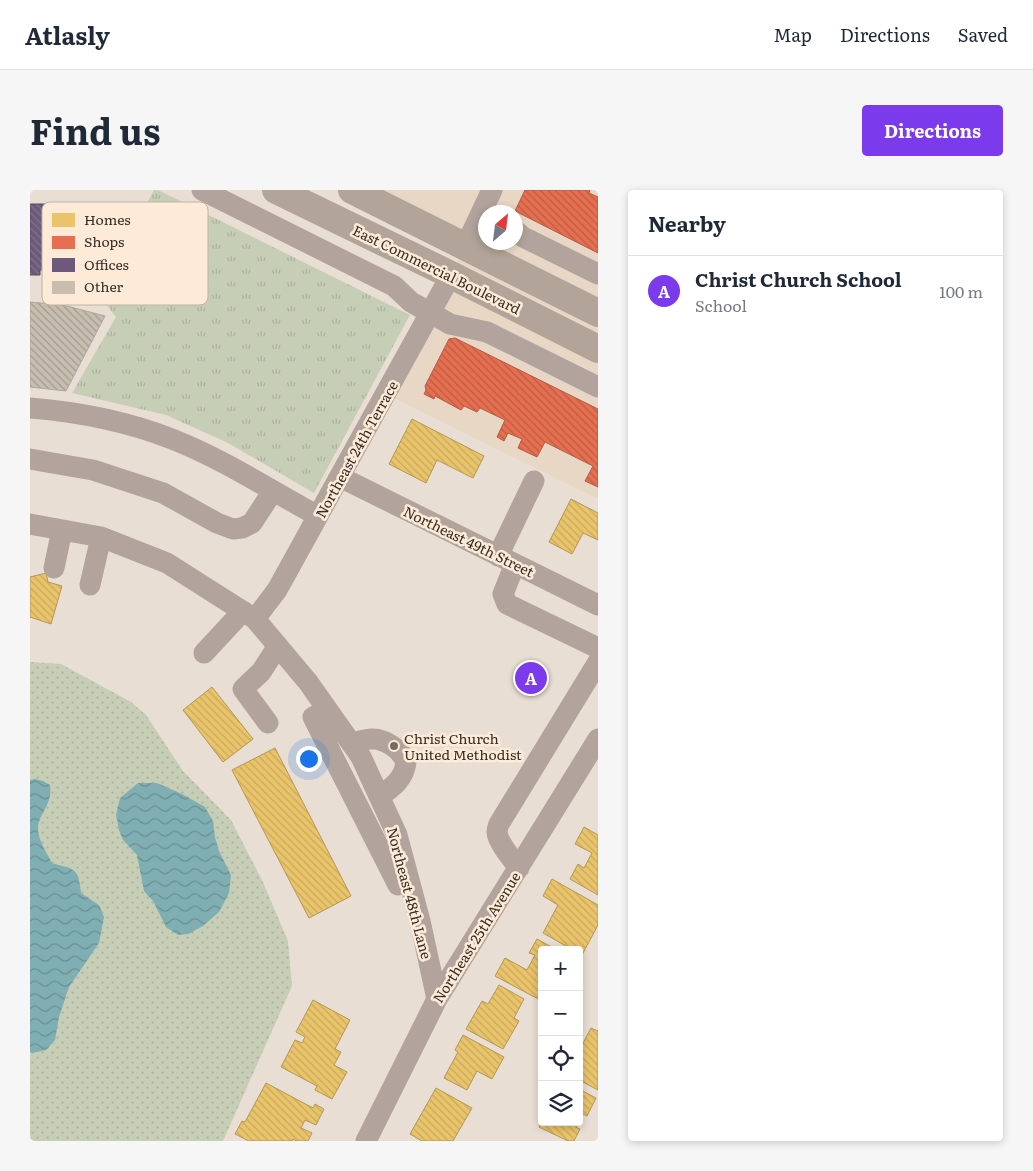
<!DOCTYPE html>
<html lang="en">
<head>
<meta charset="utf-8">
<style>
	:root { --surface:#fff; --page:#f6f6f7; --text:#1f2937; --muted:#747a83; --line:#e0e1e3; --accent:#7c3aed }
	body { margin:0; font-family:Literata,serif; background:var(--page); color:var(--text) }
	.controls { position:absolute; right:15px; bottom:15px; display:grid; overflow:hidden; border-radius:5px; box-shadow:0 2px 8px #0003 }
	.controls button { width:45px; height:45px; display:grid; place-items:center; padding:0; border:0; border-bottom:1px solid var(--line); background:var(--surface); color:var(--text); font:25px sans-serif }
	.compass { position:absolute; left:448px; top:15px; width:45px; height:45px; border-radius:50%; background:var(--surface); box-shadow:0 2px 8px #0003; rotate:28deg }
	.you { position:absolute; left:278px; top:568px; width:18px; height:18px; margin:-12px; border:4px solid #fff; border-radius:50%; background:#1a73e8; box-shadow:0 0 0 8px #1a73e833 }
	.badge { display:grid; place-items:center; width:32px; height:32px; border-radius:50%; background:var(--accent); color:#fff; font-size:16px; font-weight:700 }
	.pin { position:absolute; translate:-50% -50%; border:2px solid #fff; box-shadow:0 1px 5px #0006 }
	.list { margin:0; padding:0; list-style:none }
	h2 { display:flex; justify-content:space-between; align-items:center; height:65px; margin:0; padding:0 20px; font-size:21px }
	h2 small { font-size:16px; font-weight:400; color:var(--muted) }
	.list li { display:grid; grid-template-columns:32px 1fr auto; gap:15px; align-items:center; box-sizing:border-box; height:70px; padding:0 20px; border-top:1px solid var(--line) }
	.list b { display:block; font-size:19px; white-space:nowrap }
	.list p { margin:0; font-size:16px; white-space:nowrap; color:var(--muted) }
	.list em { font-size:16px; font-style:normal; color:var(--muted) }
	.icon { flex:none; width:28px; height:28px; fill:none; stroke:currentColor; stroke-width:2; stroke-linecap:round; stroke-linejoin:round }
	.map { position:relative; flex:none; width:568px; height:951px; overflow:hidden; border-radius:5px }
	header { display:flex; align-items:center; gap:30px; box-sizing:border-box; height:70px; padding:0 25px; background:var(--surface); border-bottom:1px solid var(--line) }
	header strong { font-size:24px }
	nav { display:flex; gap:28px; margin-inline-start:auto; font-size:18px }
	.intro { display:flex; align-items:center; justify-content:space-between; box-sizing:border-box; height:120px; padding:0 30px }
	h1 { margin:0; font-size:35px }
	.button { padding:12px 22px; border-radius:5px; background:var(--accent); color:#fff; font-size:18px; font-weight:700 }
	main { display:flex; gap:30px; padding:0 30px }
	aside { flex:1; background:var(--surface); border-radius:5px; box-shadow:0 2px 8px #0003 }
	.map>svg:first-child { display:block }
	.built { fill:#e8d7c5; fill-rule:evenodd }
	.grass { fill:url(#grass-dots) }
	.park { fill:url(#park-tufts) }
	.water { fill:url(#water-waves) }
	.homes { fill:url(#homes-back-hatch); stroke:#b39756 }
	.shops { fill:url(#shops-back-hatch); stroke:#b25c44 }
	.offices { fill:url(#offices-back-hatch); stroke:#5c4c61 }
	.building { fill:url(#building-back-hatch); stroke:#afa89f }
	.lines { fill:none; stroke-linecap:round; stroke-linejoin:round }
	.minor { stroke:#b2a49c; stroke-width:21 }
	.major { stroke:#b2a498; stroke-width:28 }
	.poi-dot { fill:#746c63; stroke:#fdebd8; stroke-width:2 }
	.labels { text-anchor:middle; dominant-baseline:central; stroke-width:5; stroke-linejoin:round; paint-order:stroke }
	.street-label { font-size:14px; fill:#352e27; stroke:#fdebd8 }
	.poi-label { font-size:14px; fill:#352e27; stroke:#fdebd8; text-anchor:start }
	.key { fill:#fdebd8; stroke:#c1b2a3; stroke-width:1 }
	.key-label { font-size:14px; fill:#352e27 }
</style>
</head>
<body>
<header>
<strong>Atlasly</strong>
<nav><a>Map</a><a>Directions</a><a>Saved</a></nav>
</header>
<div class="intro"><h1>Find us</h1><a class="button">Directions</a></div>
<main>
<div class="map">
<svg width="568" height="951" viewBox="0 0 568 951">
	<defs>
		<pattern id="grass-dots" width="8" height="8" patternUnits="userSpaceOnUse" patternTransform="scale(1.25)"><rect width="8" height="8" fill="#c7ceb6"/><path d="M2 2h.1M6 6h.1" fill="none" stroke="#acb19c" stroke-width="1.8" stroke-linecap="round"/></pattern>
		<pattern id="park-tufts" width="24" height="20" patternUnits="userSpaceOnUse" patternTransform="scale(1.25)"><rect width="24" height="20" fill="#c7ceb6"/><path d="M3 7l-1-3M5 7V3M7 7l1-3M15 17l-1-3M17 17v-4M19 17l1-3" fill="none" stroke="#acb19c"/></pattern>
		<pattern id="water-waves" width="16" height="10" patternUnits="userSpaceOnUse" patternTransform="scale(1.25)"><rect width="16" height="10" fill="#80afb3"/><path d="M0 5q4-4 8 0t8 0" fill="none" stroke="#6a8f92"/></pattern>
		<pattern id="homes-back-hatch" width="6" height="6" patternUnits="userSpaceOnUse" patternTransform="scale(1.25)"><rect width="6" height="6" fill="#e9c46a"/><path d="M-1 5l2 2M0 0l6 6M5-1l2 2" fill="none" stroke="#c8a95c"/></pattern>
		<pattern id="shops-back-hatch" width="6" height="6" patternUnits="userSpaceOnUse" patternTransform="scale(1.25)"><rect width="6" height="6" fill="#e76f51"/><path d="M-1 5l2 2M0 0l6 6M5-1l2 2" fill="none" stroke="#bc5c43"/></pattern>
		<pattern id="offices-back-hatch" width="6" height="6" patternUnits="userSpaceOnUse" patternTransform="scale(1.25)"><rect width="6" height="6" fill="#6d597a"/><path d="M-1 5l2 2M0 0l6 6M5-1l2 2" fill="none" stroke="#82738b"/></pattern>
		<pattern id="building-back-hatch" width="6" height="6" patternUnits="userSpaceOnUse" patternTransform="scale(1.25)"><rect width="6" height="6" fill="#c8beb0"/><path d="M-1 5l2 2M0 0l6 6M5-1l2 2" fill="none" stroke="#a39b8f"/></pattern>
	</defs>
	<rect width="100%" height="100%" fill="#e8ded3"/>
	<path class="built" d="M321,0H568V309L356,204L435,57ZM456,22H486V52H456Z"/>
	<path class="grass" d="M0,472L31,474L101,512L116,525L153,581L201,630L232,690L258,751L262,796L193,951H0Z"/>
	<path class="park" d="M124,0H128L380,125L284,303L198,253L136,225L42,203L86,127L53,85L85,73Z"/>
	<path class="water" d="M5,589L13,591L20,595C23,614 10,622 8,636C7,649 17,663 22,673C46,680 48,677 51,703L69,715L74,727L69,753L39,797L29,827L25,850L16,860L2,863L0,862V590Z
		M108,593H127L152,604L175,617L183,631L185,647L189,661L201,685L199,703L189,722L173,736L158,744L148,745L136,737L123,711L114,701L107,665L93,650L89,640L86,625L90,608Z"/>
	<path class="homes" d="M382,229L454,266L443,288L407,270L396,293L359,274Z
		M541,309L568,323V350L553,343L542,364L519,352Z
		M16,383L18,392L32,396L21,434L0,427V387Z
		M182,497L223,549L193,572L153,520Z
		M245,558L321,706L279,728L202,580Z
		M554,637L568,645V705L540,689L548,674L554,678L562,663L545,654Z
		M522,689L568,715V735L552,765L549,763V760H543L513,743L528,715L513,706Z
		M507,749L527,760H512V811L465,786L475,768L497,780L505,765L499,763Z
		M469,795L494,809L484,828L489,831L473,859L436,839L452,811L458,814Z
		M283,810L320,830L305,859L311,862L304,875L317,882L302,909L285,900L287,896L251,877L265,850L272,853L275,847L266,842Z
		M561,838L568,841V900L549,890V861Z
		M433,845L474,867L462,889L447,881L437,900L414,888L428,862L425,860Z
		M236,893L283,918L285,914L294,919L286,935L275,930L271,938L282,943L278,951H266L263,949L262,951H219L205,944L212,931L215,932Z
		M406,898L442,918L423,951H392L380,944Z
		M549,899L566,908L557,926L553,924L549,932Z
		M512,932H549L546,937L550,939L544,951H538L509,937Z"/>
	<path class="shops" d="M495,0H560L559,3L568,7V63L485,21Z
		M425,148L568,219V297L555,291L563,276L515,252L507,267L488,258L492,249L478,243L474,251L467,247L475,230L450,218L447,222L434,216L431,220L405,206L404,209L394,204L396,200L395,196L419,149Z"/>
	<path class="offices" d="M0,14H95V31L92,30V44H88V55H84V62H81L82,66H74V70L63,69V73H49V77H31V80H10V85H0Z"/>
	<path class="building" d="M0,112L33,115L75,126L36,201L0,197Z"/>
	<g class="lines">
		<path class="minor" d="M172,0L364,96L381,112L420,134L457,142L568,197
			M486,41L493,47L568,84
			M435,57L462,0
			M0,218C49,222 96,231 142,249C193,269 240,300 288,326
			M0,269L63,280L133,303L187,333L203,339L212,338L222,333L243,301
			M310,287L568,415
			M0,334L71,347L137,373L225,429L278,492L331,567L367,645L390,731L407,809
			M468,366L504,291
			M485,374L473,404L477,414L568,458
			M24,378L32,340
			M60,395L71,347
			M225,429L247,400L421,85
			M174,463L213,421
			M297,519L283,527L368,695L379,691
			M238,533L213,499L231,482L248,456
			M322,553C328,552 335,549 341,549C355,548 371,560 376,572C374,589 363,597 350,606
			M489,678C482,669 468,653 467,642C467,642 468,635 469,634L568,472
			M336,951L407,809L568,549"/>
		<path class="major" d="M246,0L421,85L568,159
			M322,0L568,123"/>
	</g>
	<circle class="poi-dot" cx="364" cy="556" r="5"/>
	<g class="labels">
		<g class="street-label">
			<text transform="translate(407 79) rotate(26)">East Commercial Boulevard</text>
			<text transform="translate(326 259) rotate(-61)">Northeast 24th Terrace</text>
			<text transform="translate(439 351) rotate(26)">Northeast 49th Street</text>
			<text transform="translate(380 703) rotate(75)">Northeast 48th Lane</text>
			<text transform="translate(446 747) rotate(-58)">Northeast 25th Avenue</text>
		</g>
		<g class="poi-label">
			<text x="374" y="548">Christ Church<tspan x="374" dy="16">United Methodist</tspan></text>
		</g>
	</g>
	<rect x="12" y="12" width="166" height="103" rx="8" class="key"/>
	<rect x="22" y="23" width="23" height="14" fill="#e9c46a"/>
	<rect x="22" y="46" width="23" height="13" fill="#e76f51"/>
	<rect x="22" y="68" width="23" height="14" fill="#6d597a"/>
	<rect x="22" y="91" width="23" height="13" fill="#c8beb0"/>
	<g class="key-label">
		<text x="54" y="35">Homes</text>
		<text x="54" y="57">Shops</text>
		<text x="54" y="80">Offices</text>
		<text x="54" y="102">Other</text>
	</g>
</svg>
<div class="controls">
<button>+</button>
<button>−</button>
<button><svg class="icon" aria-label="locate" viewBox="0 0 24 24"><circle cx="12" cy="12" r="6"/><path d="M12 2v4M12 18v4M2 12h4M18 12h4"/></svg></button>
<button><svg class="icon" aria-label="layers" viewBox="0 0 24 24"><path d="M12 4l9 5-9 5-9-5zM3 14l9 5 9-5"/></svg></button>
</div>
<svg class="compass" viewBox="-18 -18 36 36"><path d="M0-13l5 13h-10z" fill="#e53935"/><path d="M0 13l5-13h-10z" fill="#747a83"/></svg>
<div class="you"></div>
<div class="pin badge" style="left:501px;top:488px">A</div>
</div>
<aside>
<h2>Nearby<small></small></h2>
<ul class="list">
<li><span class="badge">A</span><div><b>Christ Church School</b><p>School</p></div><em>100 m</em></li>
</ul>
</aside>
</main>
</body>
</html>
